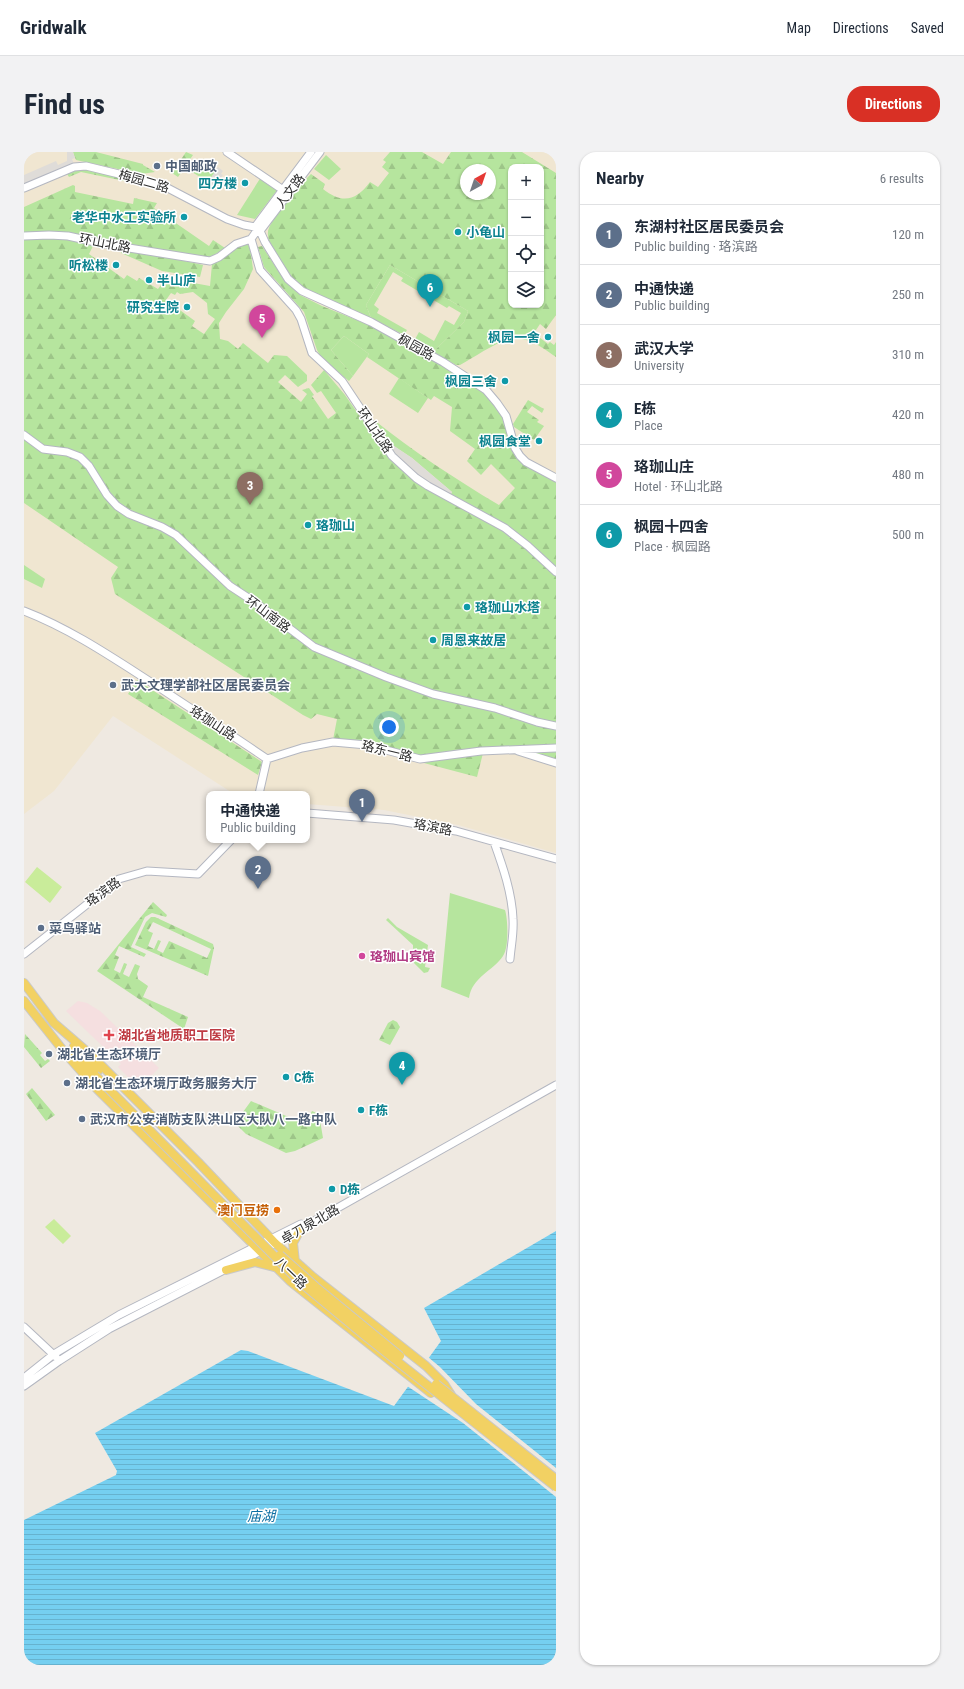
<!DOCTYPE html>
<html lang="en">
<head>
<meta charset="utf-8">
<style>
	:root { --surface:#fff; --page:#f2f2f3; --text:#1f2937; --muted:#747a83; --line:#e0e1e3; --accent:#d93025 }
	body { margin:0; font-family:"Roboto Condensed","Noto Sans SC",sans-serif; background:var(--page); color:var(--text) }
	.controls { position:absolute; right:12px; top:12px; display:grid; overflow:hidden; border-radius:8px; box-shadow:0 1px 3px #0004 }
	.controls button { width:36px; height:36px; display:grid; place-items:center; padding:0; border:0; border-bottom:1px solid var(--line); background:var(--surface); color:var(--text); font:20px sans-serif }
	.compass { position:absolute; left:436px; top:12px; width:36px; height:36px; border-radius:50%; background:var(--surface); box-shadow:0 1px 3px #0004; rotate:40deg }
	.you { position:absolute; left:365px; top:575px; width:14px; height:14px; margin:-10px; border:3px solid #fff; border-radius:50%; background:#1a73e8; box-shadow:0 0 0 6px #1a73e833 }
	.badge { display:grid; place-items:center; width:26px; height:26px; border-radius:50%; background:var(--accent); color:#fff; font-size:13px; font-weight:700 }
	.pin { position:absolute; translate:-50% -33px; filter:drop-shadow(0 1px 2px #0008) }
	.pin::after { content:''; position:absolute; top:21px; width:14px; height:12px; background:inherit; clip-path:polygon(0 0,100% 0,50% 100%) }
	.popup { position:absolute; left:182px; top:639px; width:104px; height:52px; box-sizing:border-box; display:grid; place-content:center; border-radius:8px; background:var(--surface); filter:drop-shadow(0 1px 3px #0005); font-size:13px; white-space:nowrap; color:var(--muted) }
	.popup b { font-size:15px; color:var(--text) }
	.popup::after { content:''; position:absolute; left:50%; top:100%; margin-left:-8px; border:8px solid transparent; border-top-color:var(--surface) }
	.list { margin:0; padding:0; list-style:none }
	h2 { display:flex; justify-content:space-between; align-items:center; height:52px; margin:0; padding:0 16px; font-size:17px }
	h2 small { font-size:13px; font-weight:400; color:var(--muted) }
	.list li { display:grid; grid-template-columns:26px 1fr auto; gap:12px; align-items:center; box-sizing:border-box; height:60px; padding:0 16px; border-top:1px solid var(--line) }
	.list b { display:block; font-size:15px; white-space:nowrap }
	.list p { margin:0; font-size:13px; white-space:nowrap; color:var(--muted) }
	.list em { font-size:13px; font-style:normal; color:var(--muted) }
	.icon { flex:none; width:22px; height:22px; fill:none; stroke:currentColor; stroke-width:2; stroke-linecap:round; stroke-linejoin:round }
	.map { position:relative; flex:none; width:532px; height:1513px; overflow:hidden; border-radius:16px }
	header { display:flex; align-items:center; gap:24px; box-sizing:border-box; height:56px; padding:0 20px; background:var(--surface); border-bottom:1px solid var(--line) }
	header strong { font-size:19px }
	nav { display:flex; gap:22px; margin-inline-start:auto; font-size:14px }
	.intro { display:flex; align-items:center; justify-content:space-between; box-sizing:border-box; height:96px; padding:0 24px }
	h1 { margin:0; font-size:28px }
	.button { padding:10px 18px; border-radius:16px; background:var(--accent); color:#fff; font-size:14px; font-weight:700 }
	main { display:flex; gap:24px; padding:0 24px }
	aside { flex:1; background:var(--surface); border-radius:16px; box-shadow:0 1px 3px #0004 }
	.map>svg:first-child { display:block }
	.education { fill:#f0e6d1; fill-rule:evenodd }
	.medical { fill:#f5dfe0 }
	.green { fill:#b6e59e }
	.forest { fill:url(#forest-firs); fill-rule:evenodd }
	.pitch { fill:#c9ec9a }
	.plaza { fill:#dfdcd8 }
	.water { fill:url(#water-rules) }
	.pier { fill:#efe9e1 }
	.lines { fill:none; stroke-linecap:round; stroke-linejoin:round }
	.minor-casing { stroke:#b4b7c1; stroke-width:9 }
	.major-casing { stroke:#c9c9c9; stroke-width:10 }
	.minor { stroke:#fff; stroke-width:7 }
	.major { stroke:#f2d163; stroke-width:8 }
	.major-bridge-casing { stroke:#c9c9c9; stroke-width:10; stroke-linecap:butt }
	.major-bridge { stroke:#f2d163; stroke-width:8 }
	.service-dot { fill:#5c6f8a; stroke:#fff; stroke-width:1.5 }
	.culture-dot { fill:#0f9aa8; stroke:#fff; stroke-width:1.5 }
	.hotel-dot { fill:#d1479c; stroke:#fff; stroke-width:1.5 }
	.health-dot { fill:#e0444e; stroke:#fff; stroke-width:1.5 }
	.food-dot { fill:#e8710a; stroke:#fff; stroke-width:1.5 }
	.labels { text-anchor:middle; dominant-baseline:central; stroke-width:3; stroke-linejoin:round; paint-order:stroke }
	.service-label { font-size:13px; font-weight:bold; fill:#4e5e75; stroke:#fff; text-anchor:start }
	.street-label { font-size:13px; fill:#2e2e2e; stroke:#fff }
	.culture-label { font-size:13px; font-weight:bold; fill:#0d838f; stroke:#fff; text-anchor:start }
	.hotel-label { font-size:13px; font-weight:bold; fill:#b23c85; stroke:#fff; text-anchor:start }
	.health-label { font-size:13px; font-weight:bold; fill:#be3a42; stroke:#fff; text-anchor:start }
	.food-label { font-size:13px; font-weight:bold; fill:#c56008; stroke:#fff; text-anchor:end }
	.water-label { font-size:14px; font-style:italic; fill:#0d6fa3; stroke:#fff }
</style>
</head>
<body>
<header>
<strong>Gridwalk</strong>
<nav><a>Map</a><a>Directions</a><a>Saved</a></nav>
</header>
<div class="intro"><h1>Find us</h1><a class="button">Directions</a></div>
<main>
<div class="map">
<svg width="532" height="1513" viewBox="0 0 532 1513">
	<defs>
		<pattern id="forest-firs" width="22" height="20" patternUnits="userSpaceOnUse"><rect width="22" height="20" fill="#b6e59e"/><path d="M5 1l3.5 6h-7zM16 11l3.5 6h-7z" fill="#9dc588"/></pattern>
		<pattern id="water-rules" width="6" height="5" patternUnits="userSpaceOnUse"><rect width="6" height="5" fill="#75cff0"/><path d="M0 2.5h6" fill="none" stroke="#66b2ce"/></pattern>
	</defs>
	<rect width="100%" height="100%" fill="#efe9e1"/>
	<path class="education" d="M0,0H532V701L434,673L360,658L283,652V642H210L89,564L30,639L0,662ZM487,15H517V153H487ZM442,18H466V42H442Z"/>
	<path class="medical" d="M54,849L63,851L76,859L135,916L118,933L111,926L108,929L94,915L97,912L42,859Z"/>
	<path class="green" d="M302,3L317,17L305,28L290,17Z
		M176,8L192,19L184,30L168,20Z
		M237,25L254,37L231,67L213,63Z
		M366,113L444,159L440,170L409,200L390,189L395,180L410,189L421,168L430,173L437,161L425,154L423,156L377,129L379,126L369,120L350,153L355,157L353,161L383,178L380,183L347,166L342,153Z
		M320,184L345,202L329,224L307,198Z
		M375,226L404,246L394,261L365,242Z
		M0,413L21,427L18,436L0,427Z
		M426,741L481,758C484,767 485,796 479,804C469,819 448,825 445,846L417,835Z
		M364,766L373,775L404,793L401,815L406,816L404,820L400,821L389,810V793L362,768Z"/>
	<path class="forest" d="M49,0H72L119,12V13L131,20L117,22L52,8Z
		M162,0L169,3L154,25L148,21Z
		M366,0H398L419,12L427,0H498L532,21V163L522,177L516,172L510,181L524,192L526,190L530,193L532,190V205C523,199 513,191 502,188C481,181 454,204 436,213H432L409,200L440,170L444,159L366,113L342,153L347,166C326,157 285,143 270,127C260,116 253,101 245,89C244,84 243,80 245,76C248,67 279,29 287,22L301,32L299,37C318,52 332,49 346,30L354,35L365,21L358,15L362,10L359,8ZM487,15H517V153H487ZM442,18H466V42H442Z
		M55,16L130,33L131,34L129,35L57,20L45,25L43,22Z
		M49,33L51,34V40L109,52L110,46L133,51L130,56L185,94L189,88L201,96L187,105H180L72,88L65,102L100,127L103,123L113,129L115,126L134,137L142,126L186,134L188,112L217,93H224L226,95L229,117L220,137L202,160L195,171L196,187L204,189L214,197L219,191L244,211L250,203L263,204L283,223V229L274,235L261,223L254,230L277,250L283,242L278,238L285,236L290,243L288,244L304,267L312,261L297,239L293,241L287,233L300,218L321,243L360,299L370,311L391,329L423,349L428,340L388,306L367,292L350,268C389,299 431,327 475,353L491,336L467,312L457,323L443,309L451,297L426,279L428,255L410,244L407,248L343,205L345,202L320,184L307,198L329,224L325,229L298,207L293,198L280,160L240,115L234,95L238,94L261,129L276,143L298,154L345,173L417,212L460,240L475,257L501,312L532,330V615L488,601H459L453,625L343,596L308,593L313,567L293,562L287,567L279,563L91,442L87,426L94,415L0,351V55ZM153,140L156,142L169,140L183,151L184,162L191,167L180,182L168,174L171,169L142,148L147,141L151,143Z
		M97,97L138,104L179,113L176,125L138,119L97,101Z
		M504,248L520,257L518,261L508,254L503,260L515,268L513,270L520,274L510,288L490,275L489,272Z
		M113,528L238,610L234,623L104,542Z
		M129,750L143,763L142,765L128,761L121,765L107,795L122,802L120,805L95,794L91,803L95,805L90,818L96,821L100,811L103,812L99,822L105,825L111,812L116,814L113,822L114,827L124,834L119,845L164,865L160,877L73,819Z
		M127,765H131L189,792L190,796L184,824L111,793L122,770ZM129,770L187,797L183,806L145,789L139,801L133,798L137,789L134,788L130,797L124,794L129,781L124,779Z
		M369,868L373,870L376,875L366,893L355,888L364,871Z
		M1,882L18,901L16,903L21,909L24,907L26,909L17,916L0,895Z
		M8,936L31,963L22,969L2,942Z
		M227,949L281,972L288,959L295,962L299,986L271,999L262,1001L222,982L211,971Z"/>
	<path class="pitch" d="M13,715L38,735L26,751L1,730Z
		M30,1067L47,1084L39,1092L21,1075Z"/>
	<path class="plaza" d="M43,0H49L51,6L48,7L50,12L0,33V23L32,9L34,13L43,9Z
		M194,15L199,19L197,22L199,23L191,35L189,33L187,37L182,33Z
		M367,292L388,306L428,340L426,344L405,332L380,312L364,295Z"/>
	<path class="water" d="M532,1079V1513H0V1368L92,1323L93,1319L71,1281L217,1198L224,1199L370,1254L417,1189L400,1156Z"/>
	<path class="pier" d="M404,1205L416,1215L452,1252L532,1316V1345L439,1271L383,1234Z"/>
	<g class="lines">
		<g class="minor-casing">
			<path id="minor" d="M203,0L262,40
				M0,36L50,15L62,14L136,32L203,67L220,73L231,75L236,79L241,90L264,127L278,139L347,170L419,210L462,238L473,251L482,264L491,296L496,304L502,310L532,326
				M231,75L287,0
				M236,79L296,0
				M0,84L25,83L44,84L80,92L186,109L195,105L212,92L227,87L234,77
				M227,87L236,118L272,158L277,167L288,201L318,229L368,304L392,326L404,334L481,376L504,394L532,420
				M0,283L19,297L43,300L56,305L65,314L83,343L93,354L105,362L138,375L152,383L206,434L232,451L290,495L362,525L409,542L471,556L513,570L532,574
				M0,459C49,478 92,508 136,536C172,560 208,583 243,607
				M494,599L532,611
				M243,607L278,596L309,590L343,593L396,607L457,599L532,596
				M235,642L243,607
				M283,661L370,668L432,679L532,707
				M470,690C479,715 488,741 489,767C490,781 487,794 486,807
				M0,802L95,727L123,719L174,722L207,688
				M0,1175L32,1205
				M0,1226L30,1202L95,1163L277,1072
				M0,1234L35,1209L85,1177L237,1099L532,933"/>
		</g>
		<g class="major-casing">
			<path id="major" d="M0,831L30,871L67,903L174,1010L251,1091L289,1125L402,1214L420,1232L427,1243
				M0,849L42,902L73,937L266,1129L407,1241
				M50,894L74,919
				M45,899L71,923
				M271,1110L269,1091L276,1078
				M202,1118L231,1110L250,1115"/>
		</g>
		<use href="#minor" class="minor"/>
		<use href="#major" class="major"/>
		<g class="major-bridge-casing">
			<path id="major-bridge" d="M71,923L276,1130L340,1183L532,1335
				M256,1103L292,1135L376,1204
				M412,1232L532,1327"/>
		</g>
		<use href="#major-bridge" class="major-bridge"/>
	</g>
	<g class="service-dot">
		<circle cx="133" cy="14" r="4"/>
		<circle cx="89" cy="533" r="4"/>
		<circle cx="17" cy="776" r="4"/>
		<circle cx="25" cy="902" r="4"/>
		<circle cx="43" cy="931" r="4"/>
		<circle cx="58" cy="967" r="4"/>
	</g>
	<g class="culture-dot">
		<circle cx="221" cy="31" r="4"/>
		<circle cx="160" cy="65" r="4"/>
		<circle cx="434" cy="80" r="4"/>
		<circle cx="92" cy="113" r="4"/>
		<circle cx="125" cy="128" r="4"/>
		<circle cx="163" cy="155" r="4"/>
		<circle cx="524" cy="185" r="4"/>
		<circle cx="481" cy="229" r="4"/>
		<circle cx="515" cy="289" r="4"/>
		<circle cx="284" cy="373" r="4"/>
		<circle cx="443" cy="455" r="4"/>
		<circle cx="409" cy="488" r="4"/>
		<circle cx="262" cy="925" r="4"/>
		<circle cx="337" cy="958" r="4"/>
		<circle cx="308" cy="1037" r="4"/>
	</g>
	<circle class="hotel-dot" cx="338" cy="804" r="4"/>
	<path class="health-dot" d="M83 877h4v4h4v4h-4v4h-4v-4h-4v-4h4z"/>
	<circle class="food-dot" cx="253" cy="1058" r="4"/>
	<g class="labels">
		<g class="service-label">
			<text x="141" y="14">中国邮政</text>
			<text x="97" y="533">武大文理学部社区居民委员会</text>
			<text x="25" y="776">菜鸟驿站</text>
			<text x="33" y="902">湖北省生态环境厅</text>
			<text x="51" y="931">湖北省生态环境厅政务服务大厅</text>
			<text x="66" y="967">武汉市公安消防支队洪山区大队八一路中队</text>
		</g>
		<g class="street-label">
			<text transform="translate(120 29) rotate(16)">梅园二路</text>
			<text transform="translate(266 39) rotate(-53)">人文路</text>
			<text transform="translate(81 91) rotate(11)">环山北路</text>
			<text transform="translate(392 195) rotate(29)">枫园路</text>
			<text transform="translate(351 278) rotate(56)">环山北路</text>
			<text transform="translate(244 462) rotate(37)">环山南路</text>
			<text transform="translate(189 571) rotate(33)">珞珈山路</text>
			<text transform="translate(363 599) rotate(14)">珞东一路</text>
			<text transform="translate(409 675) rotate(11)">珞滨路</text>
			<text transform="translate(79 740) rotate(-36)">珞滨路</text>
			<text transform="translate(286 1072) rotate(-30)">卓刀泉北路</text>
			<text transform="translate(267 1121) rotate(44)">八一路</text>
		</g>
		<g class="culture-label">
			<text x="213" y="31" text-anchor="end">四方楼</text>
			<text x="152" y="65" text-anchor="end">老华中水工实验所</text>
			<text x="442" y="80">小龟山</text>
			<text x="84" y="113" text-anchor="end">听松楼</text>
			<text x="133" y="128">半山庐</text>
			<text x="155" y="155" text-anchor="end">研究生院</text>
			<text x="516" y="185" text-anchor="end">枫园一舍</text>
			<text x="473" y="229" text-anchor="end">枫园三舍</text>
			<text x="507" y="289" text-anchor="end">枫园食堂</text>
			<text x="292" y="373">珞珈山</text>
			<text x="451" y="455">珞珈山水塔</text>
			<text x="417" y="488">周恩来故居</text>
			<text x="270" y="925">C栋</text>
			<text x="345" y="958">F栋</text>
			<text x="316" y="1037">D栋</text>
		</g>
		<g class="hotel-label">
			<text x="346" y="804">珞珈山宾馆</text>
		</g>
		<g class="health-label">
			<text x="94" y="883">湖北省地质职工医院</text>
		</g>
		<g class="food-label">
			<text x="245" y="1058">澳门豆捞</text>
		</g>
		<g class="water-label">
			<text x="237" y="1364">庙湖</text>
		</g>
	</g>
</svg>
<div class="controls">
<button>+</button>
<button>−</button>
<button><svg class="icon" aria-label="locate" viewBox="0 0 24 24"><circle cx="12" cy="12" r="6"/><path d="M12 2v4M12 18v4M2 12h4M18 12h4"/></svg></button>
<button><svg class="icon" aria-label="layers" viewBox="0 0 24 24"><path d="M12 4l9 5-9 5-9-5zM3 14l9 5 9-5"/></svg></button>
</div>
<svg class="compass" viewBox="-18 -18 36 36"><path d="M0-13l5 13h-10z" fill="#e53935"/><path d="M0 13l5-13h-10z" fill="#747a83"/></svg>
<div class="you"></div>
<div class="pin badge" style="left:338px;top:670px;background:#5c6f8a">1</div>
<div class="pin badge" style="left:234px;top:737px;background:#5c6f8a">2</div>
<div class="popup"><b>中通快递</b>Public building</div>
<div class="pin badge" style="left:226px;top:353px;background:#8d6e63">3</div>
<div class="pin badge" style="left:378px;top:933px;background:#0f9aa8">4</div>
<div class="pin badge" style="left:238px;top:186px;background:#d1479c">5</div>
<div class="pin badge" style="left:406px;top:155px;background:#0f9aa8">6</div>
</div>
<aside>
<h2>Nearby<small>6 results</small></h2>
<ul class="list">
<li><span class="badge" style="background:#5c6f8a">1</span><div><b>东湖村社区居民委员会</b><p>Public building · 珞滨路</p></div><em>120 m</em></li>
<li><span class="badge" style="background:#5c6f8a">2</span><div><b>中通快递</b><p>Public building</p></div><em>250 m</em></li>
<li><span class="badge" style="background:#8d6e63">3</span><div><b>武汉大学</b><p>University</p></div><em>310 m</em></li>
<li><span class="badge" style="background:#0f9aa8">4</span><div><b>E栋</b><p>Place</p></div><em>420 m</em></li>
<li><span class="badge" style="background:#d1479c">5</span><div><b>珞珈山庄</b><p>Hotel · 环山北路</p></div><em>480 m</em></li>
<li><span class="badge" style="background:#0f9aa8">6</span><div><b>枫园十四舍</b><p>Place · 枫园路</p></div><em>500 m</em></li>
</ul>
</aside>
</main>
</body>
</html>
